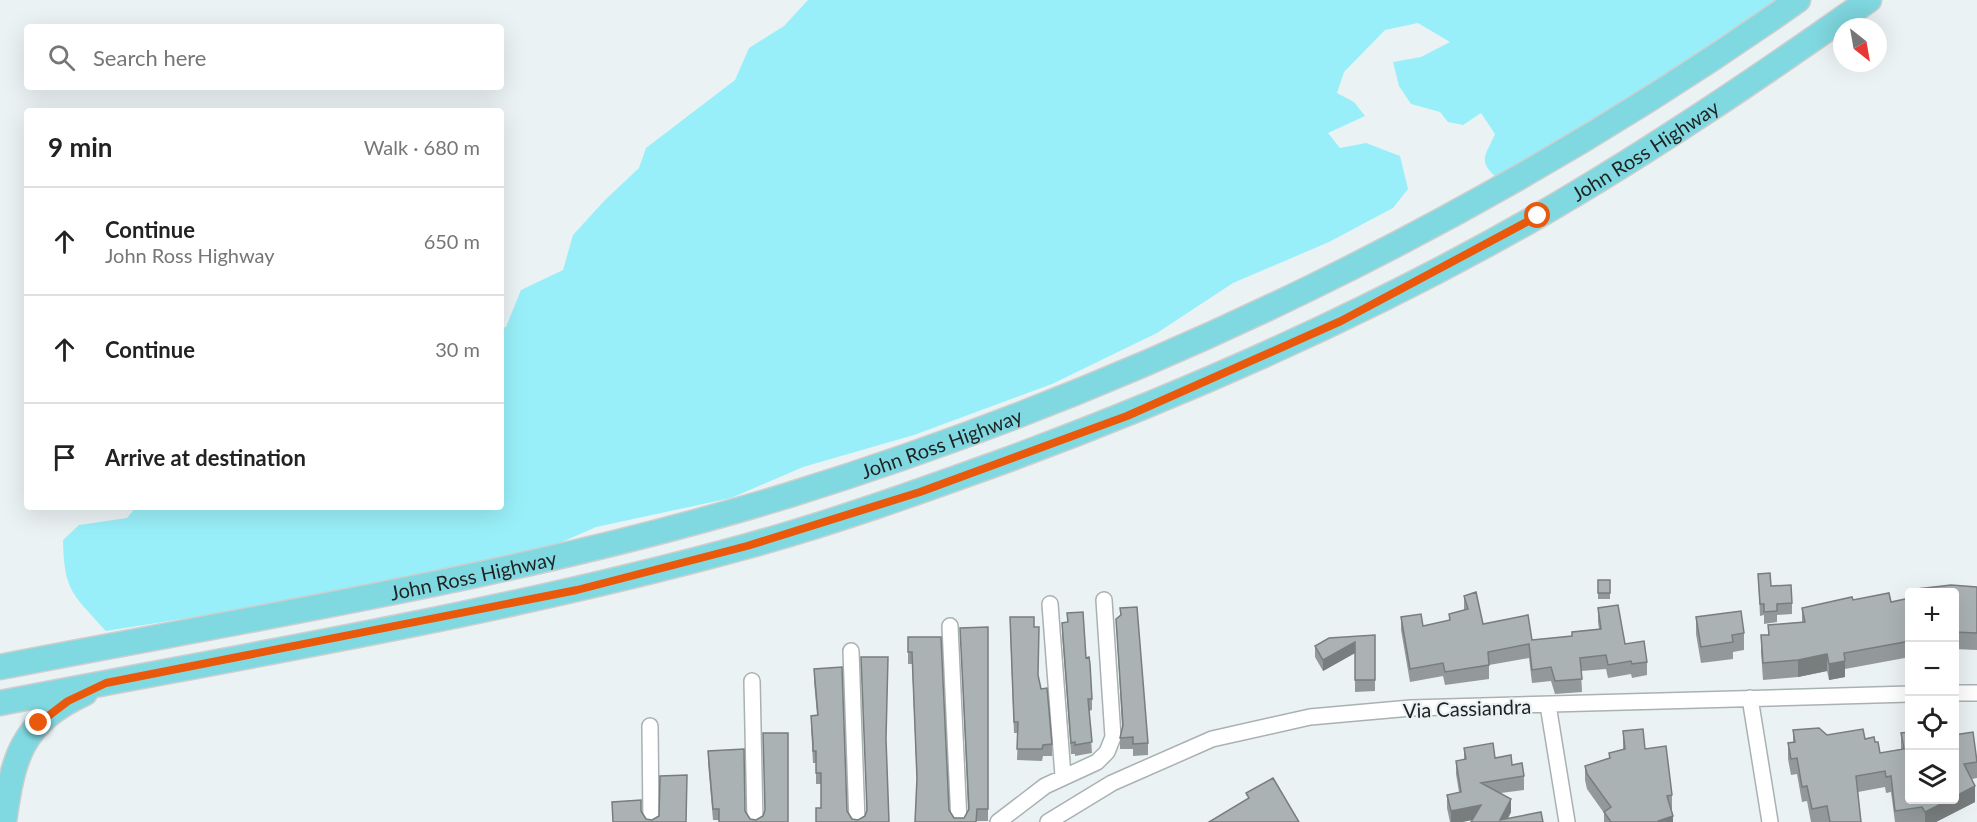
<!DOCTYPE html>
<html lang="en">
<head>
<meta charset="utf-8">
<style>
	:root { --surface:#fff; --page:#f2f2f2; --text:#222; --muted:#767676; --line:#e0e0e0 }
	body { margin:0; font-family:Lato,sans-serif; background:var(--page); color:var(--text) }
	.controls { position:absolute; right:18px; bottom:18px; display:grid; overflow:hidden; border-radius:6px; box-shadow:0 6px 24px #0002 }
	.controls button { width:54px; height:54px; display:grid; place-items:center; padding:0; border:0; border-bottom:2px solid var(--line); background:var(--surface); color:var(--text); font:30px sans-serif }
	.compass { position:absolute; left:1833px; top:18px; width:54px; height:54px; border-radius:50%; background:var(--surface); box-shadow:0 6px 24px #0002; rotate:149deg }
	.stop { position:absolute; width:18px; height:18px; margin:-14px; border:4px solid #ea580c; border-radius:50%; background:#fff }
	.stop.end { background:#ea580c; border-color:#fff; box-shadow:0 2px 6px #0008 }
	.list { margin:0; padding:0; list-style:none }
	h2 { display:flex; justify-content:space-between; align-items:center; height:78px; margin:0; padding:0 24px; font-size:26px }
	h2 small { font-size:20px; font-weight:400; color:var(--muted) }
	.list li { display:grid; grid-template-columns:39px 1fr auto; gap:18px; align-items:center; box-sizing:border-box; height:108px; padding:0 24px; border-top:2px solid var(--line) }
	.list b { display:block; font-size:22px; white-space:nowrap }
	.list p { margin:0; font-size:20px; white-space:nowrap; color:var(--muted) }
	.list em { font-size:20px; font-style:normal; color:var(--muted) }
	.icon { flex:none; width:33px; height:33px; fill:none; stroke:currentColor; stroke-width:2; stroke-linecap:round; stroke-linejoin:round }
	.map { position:relative; flex:none; width:1977px; height:822px; overflow:hidden }
	.search { position:absolute; background:var(--surface); box-shadow:0 6px 24px #0002; left:24px; top:24px; width:480px; height:66px; display:flex; align-items:center; gap:15px; box-sizing:border-box; padding:0 21px; border-radius:6px; color:var(--muted); font-size:22px }
	.panel { position:absolute; background:var(--surface); box-shadow:0 6px 24px #0002; left:24px; top:108px; width:480px; height:402px; border-radius:6px }
	.map>svg:first-child { display:block }
	.green { fill:#99eff9 }
	.lines { fill:none; stroke-linecap:round; stroke-linejoin:round }
	.street-casing { stroke:#aab1b2; stroke-width:18 }
	.primary-casing { stroke:#cecece; stroke-width:27 }
	.street { stroke:#fff; stroke-width:15 }
	.primary { stroke:#80d9e1; stroke-width:24 }
	.wall { fill:#93999a }
	.shaded-wall { fill:#787d7d }
	.building { fill:#abb2b3; stroke:#787d7d; stroke-width:1.5 }
	.route { stroke:#ea580c; stroke-width:8 }
	.labels { text-anchor:middle; dominant-baseline:central; stroke-width:4.5; stroke-linejoin:round; paint-order:stroke }
	.street-label { font-size:20px; fill:#1f2222; stroke:#ebf2f3 }
</style>
</head>
<body>
<div class="map">
<svg width="1977" height="822" viewBox="0 0 1977 822">
	<rect width="100%" height="100%" fill="#ebf2f3"/>
	<path class="green" d="M808,0H1776L1663,78L1496,177C1477,160 1486,155 1495,134L1481,113L1463,125L1448,122L1440,112L1411,104L1399,86L1393,62L1421,57L1450,42L1418,23L1385,30L1344,72L1337,93L1354,102L1365,116L1328,133L1340,148L1366,143L1400,156L1408,189L1393,208L1329,242L1233,283L1157,333L1052,384L914,435L803,467L731,498L596,527L537,553L245,609L106,631C73,594 64,592 63,540L79,525L127,518L136,507H501V328L506,327L521,290L563,270L573,235L605,200L639,168L646,148L735,80L749,48L784,26Z"/>
	<g class="lines">
		<g class="street-casing">
			<path id="street" d="M1050,604L1063,776
				M950,626L959,822
				M851,651L857,822
				M752,681L755,822
				M1954,693H1977
				M1750,698L1770,822
				M1548,705L1567,822
				M650,726L651,822
				M998,822L1045,786L1097,762L1107,752L1113,737L1104,600
				M1048,822L1112,783L1212,739L1310,717L1411,708L1910,694"/>
		</g>
		<g class="primary-casing">
			<g id="primary">
				<path id="s1" d="M0,667C263,616 532,574 789,495C1146,384 1493,215 1798,0"/>
				<path id="s2" d="M0,703C248,655 500,614 744,547C832,523 918,492 1004,461C1188,393 1367,314 1538,216C1652,150 1761,76 1869,0"/>
				<path d="M4,822C13,757 21,723 85,693"/>
			</g>
		</g>
		<use href="#street" class="street"/>
		<use href="#primary" class="primary"/>
	</g>
	<path class="wall" d="M1758,574L1771,586L1792,603V614L1777,615V622L1764,624V615L1760,616Z
		M1598,580H1610V599H1598Z
		M1977,587V650L1954,649V592Z
		M1464,596L1483,624L1532,640L1572,636V632L1599,629L1598,622V608L1625,644L1647,662V675L1632,678L1631,674L1608,678L1606,669L1581,671L1582,692L1555,694L1551,681L1532,683L1529,658L1489,665V679L1445,685L1443,676L1410,682L1401,630V617L1423,626L1449,621V614L1464,610Z
		M1910,598V657L1845,669V677L1829,680L1827,671L1798,677L1763,680L1761,652V635H1768V625L1802,622V608L1853,600L1891,602Z
		M1120,608L1148,743V755L1133,756V749H1120V738L1122,727L1116,619L1120,615Z
		M1067,613L1086,658L1092,699V710L1089,711L1092,753L1075,756V754H1071L1062,634V623L1067,622Z
		M1696,617L1744,633V650L1733,652V659L1701,663L1696,634Z
		M988,627V821L915,822L917,783L912,664H908V637L949,810L954,818H964L968,810L960,628Z
		M1034,627L1038,675L1052,744V756H1043L1042,761L1017,760L1018,733H1014L1010,628Z
		M1375,635V691L1355,692V653L1323,671L1315,657V646Z
		M814,669L847,811L852,819L858,820L865,816L886,742L889,822H816L821,808V784H816V763H813L811,727V716L817,715L814,681Z
		M1793,730L1827,735L1865,739L1875,742L1880,753L1901,749V733L1910,800L1954,735L1977,759V778L1972,779L1975,802L1936,822H1895L1891,792L1886,793L1885,787L1858,792L1861,822H1811L1807,801L1802,802L1797,774L1791,775L1788,759V743L1793,742Z
		M1623,731L1645,749L1672,795V810H1671L1673,822H1604V813L1587,789L1585,780V766L1609,758V753L1623,750Z
		M1464,748L1495,758L1512,765L1524,776V790L1501,793L1511,812L1508,818L1543,822L1473,820L1462,822H1450L1447,808V795L1459,792L1456,774V761L1464,760Z
		M708,751L750,819L756,820L788,822L713,820L708,763Z"/>
	<path class="shaded-wall" d="M1355,642V653L1323,671V660Z
		M1827,654V671L1798,677V660Z
		M1845,661V677L1829,680V664Z
		M1975,786V802L1936,822H1925V812L1949,800H1954V797Z
		M1511,799V812L1506,822L1500,820Z
		M1481,805V818L1462,822H1451V811Z
		M1673,816V822H1658V821Z"/>
	<path class="building" d="M1770,573L1771,586L1791,585L1792,603L1777,604V611L1764,612V604H1760L1758,574Z
		M1598,580H1610V593H1598Z
		M1951,585L1977,587V633L1954,632V592H1917V589Z
		M1476,592L1483,624L1528,615L1532,640L1572,636V632L1601,629L1598,608L1618,605L1625,644L1644,641L1647,662L1632,664L1631,661L1608,665L1606,655L1580,658L1582,679L1555,681L1551,667L1532,670L1529,644L1488,652L1489,665L1445,672L1443,663L1410,669L1401,617L1421,614L1423,626L1450,620L1449,614L1468,609L1464,596Z
		M1889,593L1891,602L1910,598V641L1844,653L1845,661L1829,664L1827,654L1798,660L1763,663L1761,635H1769L1768,625L1805,622L1802,608L1852,597L1853,600Z
		M1137,607L1148,743L1133,744V737L1120,738L1123,725L1116,619L1121,615L1120,608Z
		M1741,611L1744,633L1732,635L1733,642L1701,647L1696,617Z
		M1083,612L1086,658L1089,657L1090,664L1092,699H1088L1092,742L1075,745V742L1071,743L1062,623L1068,622L1067,613Z
		M1010,617H1034V627H1039L1038,675L1041,689L1047,688L1052,744L1043,745L1042,749H1017L1018,722H1014Z
		M988,627V809H977L976,822H915L917,778L912,652H908V637H941L949,810L954,818H964L969,809L960,628Z
		M1375,635V680H1355V642L1323,660L1315,646L1329,638Z
		M861,657H888L886,739L889,822H816V808H821V773H816V751H813V743L811,716L818,715L814,669L842,667L847,811L852,819L858,820L865,816L867,810Z
		M1819,728L1827,735L1863,729L1865,739L1874,737L1875,742H1878L1880,753L1904,749L1901,733L1910,732V800H1949L1925,812L1922,807L1895,811L1891,776L1886,777L1885,771L1856,776L1861,822H1830L1827,806L1812,809L1807,786L1802,787L1797,758L1791,759L1788,743L1795,742L1793,730Z
		M1643,729L1645,749L1666,746L1672,795L1667,796L1673,816L1658,821V822H1611L1604,812L1611,807L1587,774L1585,766L1610,758L1609,753L1625,749L1623,731Z
		M1973,732L1977,762L1964,764L1975,786L1954,797V735Z
		M763,733H788V822H719V809H713L708,751L744,749L745,811L750,819L756,820L763,816L765,810Z
		M1493,743L1495,758L1511,755L1512,765L1522,763L1524,776L1481,783L1511,799L1500,820L1541,812L1543,822H1471L1481,805L1451,811L1447,795L1461,792L1456,761L1466,759L1464,748Z
		M687,775L686,822H613L612,802L641,800V811L646,819L652,820L659,816L660,776Z
		M1273,778L1299,822H1209L1249,798L1246,793Z"/>
	<g class="lines">
		<path class="route" d="M39,723L68,701L106,683L577,590L747,546L920,492L1127,416L1341,321L1538,216"/>
	</g>
	<g class="labels">
		<g class="street-label">
			<text stroke="none"><textPath href="#s2" startOffset="1748">John Ross Highway</textPath></text>
			<text stroke="none"><textPath href="#s1" startOffset="969">John Ross Highway</textPath></text>
			<text stroke="none"><textPath href="#s1" startOffset="482">John Ross Highway</textPath></text>
			<text transform="translate(1467 708) rotate(-2)">Via Cassiandra</text>
		</g>
	</g>
</svg>
<div class="controls">
<button>+</button>
<button>−</button>
<button><svg class="icon" aria-label="locate" viewBox="0 0 24 24"><circle cx="12" cy="12" r="6"/><path d="M12 2v4M12 18v4M2 12h4M18 12h4"/></svg></button>
<button><svg class="icon" aria-label="layers" viewBox="0 0 24 24"><path d="M12 4l9 5-9 5-9-5zM3 14l9 5 9-5"/></svg></button>
</div>
<svg class="compass" viewBox="-18 -18 36 36"><path d="M0-13l5 13h-10z" fill="#e53935"/><path d="M0 13l5-13h-10z" fill="#767676"/></svg>
<div class="stop" style="left:1538px;top:216px"></div>
<div class="stop end" style="left:39px;top:723px"></div>
<div class="search"><svg class="icon" aria-label="search" viewBox="0 0 24 24"><circle cx="10" cy="10" r="6"/><path d="M15 15l6 6"/></svg>Search here</div>
<section class="panel">
<h2>9 min<small>Walk · 680 m</small></h2>
<ul class="list">
<li><svg class="icon" aria-label="ahead" viewBox="0 0 24 24"><path d="M12 20V5M6 11l6-6 6 6"/></svg><div><b>Continue</b><p>John Ross Highway</p></div><em>650 m</em></li>
<li><svg class="icon" aria-label="ahead" viewBox="0 0 24 24"><path d="M12 20V5M6 11l6-6 6 6"/></svg><div><b>Continue</b></div><em>30 m</em></li>
<li><svg class="icon" aria-label="arrive" viewBox="0 0 24 24"><path d="M6 21V4h12l-3 4 3 4H6"/></svg><div><b>Arrive at destination</b></div></li>
</ul>
</section>
</div>
</body>
</html>
